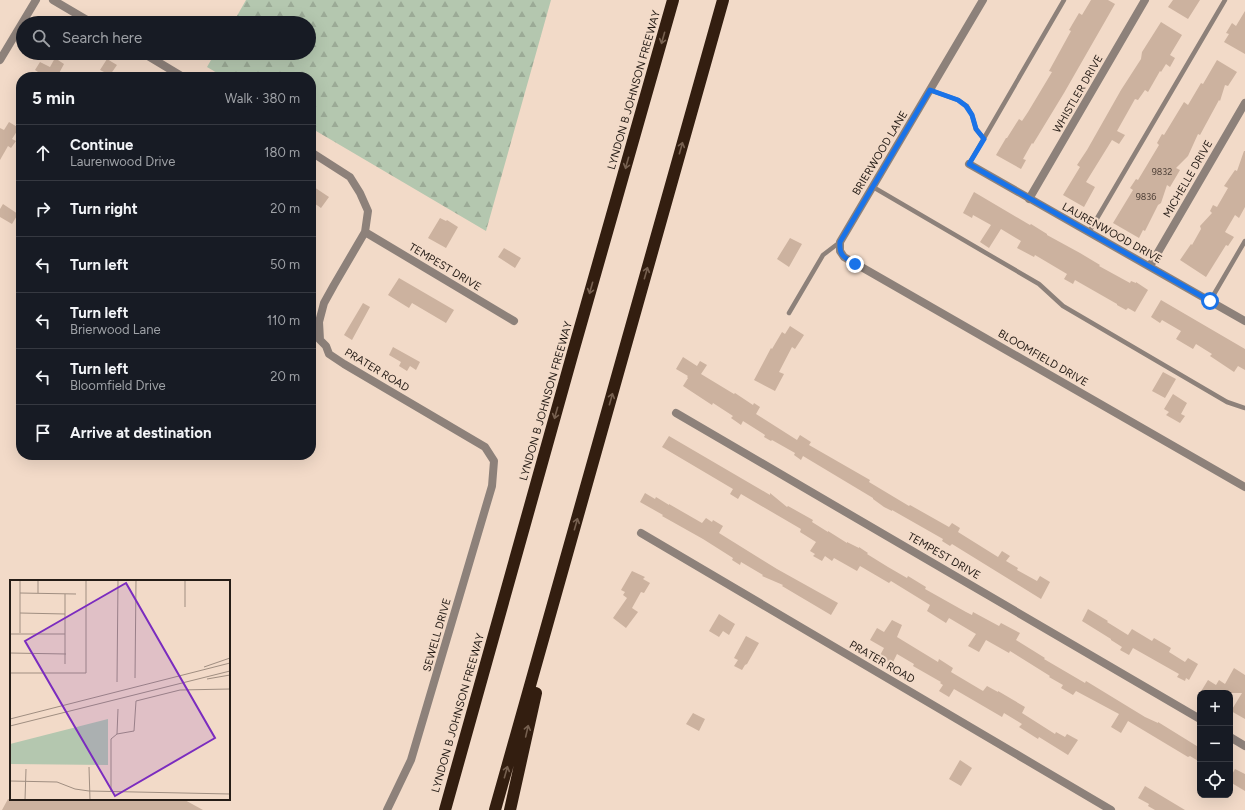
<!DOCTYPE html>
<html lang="en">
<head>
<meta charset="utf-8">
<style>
	:root { --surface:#171b24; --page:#20242c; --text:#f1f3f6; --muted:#9ea1a6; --line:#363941 }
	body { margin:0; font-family:Figtree,sans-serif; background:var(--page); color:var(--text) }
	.controls { position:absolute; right:12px; bottom:12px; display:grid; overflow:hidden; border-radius:8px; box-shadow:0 4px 16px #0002 }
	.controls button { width:36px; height:36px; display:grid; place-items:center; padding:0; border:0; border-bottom:1px solid var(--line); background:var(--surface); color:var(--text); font:20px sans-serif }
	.stop { position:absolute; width:12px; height:12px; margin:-9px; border:3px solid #1a73e8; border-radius:50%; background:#fff }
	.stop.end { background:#1a73e8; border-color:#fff; box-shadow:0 1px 4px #0008 }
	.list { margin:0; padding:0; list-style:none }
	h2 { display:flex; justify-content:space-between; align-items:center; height:52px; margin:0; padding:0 16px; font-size:17px }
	h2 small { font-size:13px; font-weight:400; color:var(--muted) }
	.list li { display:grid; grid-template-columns:26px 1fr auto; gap:12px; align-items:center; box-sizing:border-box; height:56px; padding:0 16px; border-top:1px solid var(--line) }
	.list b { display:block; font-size:15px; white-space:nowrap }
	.list p { margin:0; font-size:13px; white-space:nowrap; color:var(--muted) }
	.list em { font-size:13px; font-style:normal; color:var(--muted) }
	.icon { flex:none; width:22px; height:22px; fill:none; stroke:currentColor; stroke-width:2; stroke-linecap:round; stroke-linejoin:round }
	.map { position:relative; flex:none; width:1245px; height:810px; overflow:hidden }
	.search { position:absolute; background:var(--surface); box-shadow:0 4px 16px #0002; left:16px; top:16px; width:300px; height:44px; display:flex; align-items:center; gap:10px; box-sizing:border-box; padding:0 14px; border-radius:22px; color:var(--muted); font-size:15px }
	.panel { position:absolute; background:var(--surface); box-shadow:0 4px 16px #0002; left:16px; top:72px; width:300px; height:388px; border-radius:16px }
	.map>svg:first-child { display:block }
	.forest { fill:url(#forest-firs) }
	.building { fill:#ccb29f }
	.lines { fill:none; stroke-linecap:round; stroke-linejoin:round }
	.lane { stroke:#8d817a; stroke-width:4.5 }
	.street { stroke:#8d817a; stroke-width:8 }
	.highway { stroke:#331e10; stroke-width:12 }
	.oneway { stroke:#766050 }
	.route { stroke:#1a73e8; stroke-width:5 }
	.labels { text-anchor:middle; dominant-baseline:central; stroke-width:4; stroke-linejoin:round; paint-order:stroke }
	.number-label { font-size:9px; fill:#504239 }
	.street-label { font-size:11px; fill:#261d17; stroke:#f2dac8 }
	.inset-road { fill:none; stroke:#a08e81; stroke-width:1 }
	.view { fill:#7b2cbf; fill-opacity:0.15; stroke:#7b2cbf; stroke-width:2 }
	.inset-edge { fill:none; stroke:#261d17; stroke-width:2 }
</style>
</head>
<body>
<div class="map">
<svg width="1245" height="810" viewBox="0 0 1245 810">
	<defs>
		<pattern id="forest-firs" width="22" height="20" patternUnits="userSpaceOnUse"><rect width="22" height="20" fill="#b4c7af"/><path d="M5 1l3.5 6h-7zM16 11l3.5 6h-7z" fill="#9baa96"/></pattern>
	</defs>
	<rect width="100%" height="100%" fill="#f2dac8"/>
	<path class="forest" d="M246,0H551L486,231L311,128V77H224L207,67L215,53H309V23H233Z"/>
	<path class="building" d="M1091,0H1108L1115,4L1064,93L1033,144L1032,143L1023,159L1026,160L1021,169L996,155L1006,138H1007L1019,119L1022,121L1028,112L1052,72L1049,71L1071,31L1069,30L1079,13L1082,15Z
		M1173,0H1200L1188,19L1168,7Z
		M1245,11V54L1224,42L1229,34L1226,33L1232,23L1236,26Z
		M1161,22L1182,35L1170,55L1175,58L1170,67L1166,64L1161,72L1160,71L1148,92L1145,90L1138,100L1135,99L1117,131L1125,135L1119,144L1112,140L1086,182L1095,187L1084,207L1063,195L1080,167L1077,165L1087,150L1121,90L1141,59L1142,52Z
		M55,58L64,64L57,77H35L38,72L35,70L40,62L50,67Z
		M107,59L117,65L110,75L100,70Z
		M1217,60L1237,72L1228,86L1225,85L1220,101L1219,100L1200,135L1198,134L1188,156L1176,168L1180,170L1170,187L1167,185L1161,203L1158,205L1145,231L1143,230L1139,238L1113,223L1133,190L1130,188L1136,179L1138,180L1159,145L1157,143L1162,134L1164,135L1184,102L1188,105L1201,83L1203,84Z
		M9,122L19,128L12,139L16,141L11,148L8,146L0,160V128L4,130Z
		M1244,151H1245V207L1239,218L1235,215L1225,232L1234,237L1228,246L1226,245L1206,277L1180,260L1191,244L1192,245L1201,229L1200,226L1212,213L1210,211L1213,205L1217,207L1228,188L1224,186L1235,170L1237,171Z
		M311,185L329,197L321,208L311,201Z
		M974,192L1030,225L1031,224L1047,234V235L1080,253L1100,265L1099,266L1130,283L1131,281L1136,283V282L1148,290L1135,312L1128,308L1126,310L1117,305V304L1075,280L1073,284L1064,279L1067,274L1035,255L1034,257L1017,248L1021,241L1001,229L989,248L980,242L991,225L973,215L972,218L963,213Z
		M3,204L18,214L12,224L0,217V209Z
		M440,218L446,221L447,220L458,227L446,248L428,238Z
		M790,238L802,244L789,267L777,259Z
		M504,248L521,258L515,268L498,257Z
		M399,278L454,310L446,323L412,303L409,308L388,295Z
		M1161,300L1245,349V370L1238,366L1234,372L1210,356L1212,354L1196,344L1193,349L1176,339L1181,331L1162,320L1160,323L1151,317Z
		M363,303L370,307L352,340L344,335Z
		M790,326L804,335L795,349L792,347L779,372L784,374L775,391L754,380L771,348L772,349L782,332L785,334Z
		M393,347L420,362L416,370L410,366L407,371L399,366L401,362L389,355Z
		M683,357L697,366L700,361L707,365L701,374L734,394L735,393L753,405L754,403L760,407L756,414L797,440L800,435L811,442L809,445L870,480L869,482L909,506L910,505L949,527L952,523L960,528L958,532L998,557L1002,551L1010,556L1006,561L1018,568L1017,570L1037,581L1040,576L1050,582L1041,599L952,544L950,546L942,541L943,539L892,510V511L884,507L873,499V498L803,456L801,460L794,455L795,453L772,440L771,441L764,437L765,435L743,421L741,425L731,418L733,416L713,403L712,405L683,386L688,378L687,377L688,376L676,369Z
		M1163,372L1176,379L1165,398L1152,391Z
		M1173,394L1187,403L1181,414L1185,416L1180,423L1166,415L1169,412L1164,409Z
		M669,436L770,495V493L787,507L788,506L813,520L812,522L828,532V531L847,543V542L859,548V547L868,553L867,554L888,567L907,578L908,576L926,587L925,589L966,612L972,615L973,612L999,626L1001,623L1020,633L1016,640L1045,658L1044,659L1085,683L1086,681L1145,717L1158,723V722L1200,748V762L1190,756L1188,757L1128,721L1121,733L1111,727L1119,714L1076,691L1073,695L1061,688L1063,685L1049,677L1050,676L1010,651L1009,653L986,640L979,652L968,646L976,634L949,618L946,623L927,611L930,605L891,581L889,583L860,566L857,571L834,558L832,561L825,556L822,561L813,556L815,554L810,551L816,542L800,532L801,529L741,494L738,499L730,494L733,489L662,447Z
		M645,493L655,499L656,497L669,505V504L702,523L706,518L712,522L713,520L723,526L719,533L777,569L838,603L831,615L782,586L783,585L762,576L763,575L741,562L740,565L732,560L733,558L703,539L662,516L663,515L640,502Z
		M632,571L645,577L643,579L650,583L644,593L641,592L632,608L638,612L626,628L613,618L627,598L623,595L625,592L621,590Z
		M1088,609L1108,621L1107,622L1128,635L1132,629L1152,641L1154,638L1171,648L1169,652L1185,662L1188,658L1198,664L1189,680L1186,678L1185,681L1177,677L1179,674L1133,648L1129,655L1120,650L1122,647L1111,640V639L1082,621Z
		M719,614L735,624L729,635L723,631L719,637L709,631Z
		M892,620L902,625L897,637L938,662L939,659L953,668L951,672L983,691L987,686L998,692V691L1025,707L1022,713L1055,734L1056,732L1065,737L1067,734L1078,740L1068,755L1039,737L1038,739L1019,727L1022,724L1004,713L1002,717L954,689L949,697L939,691L943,685L940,683L941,682L913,666L914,664L897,654L892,664L879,657L884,648L870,640L877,628L884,632Z
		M746,636L759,643L747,664L745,665L742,670L734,666L738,660L734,658Z
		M1234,668L1245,675V719L1231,711L1242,693H1200L1208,680L1216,685L1219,680L1225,684Z
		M693,713L705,719L699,731L686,724Z
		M960,760L972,768L961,786L949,779Z
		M1235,769L1245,774V791L1230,782V778Z
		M1145,786L1185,810H1155L1148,806L1149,804L1138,798Z
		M8,799H183L203,810H2Z"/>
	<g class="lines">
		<path class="lane" d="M930,90L958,100L967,106L972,115L976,129L984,139
			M969,164L1064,0
			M873,187L1039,284L1063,306L1227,402L1245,408
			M1089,232L1225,0
			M1210,301L1245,241
			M789,313L823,255L840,242
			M311,338L320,340"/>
		<path class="street" d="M53,0L92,23
			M983,0L840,242V251L844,257L1245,487
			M143,53L183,77
			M0,60L36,0
			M311,152L350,177L360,193L368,211L365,232L334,285L324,303L319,322L320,340L326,346L329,354L344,364L485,447L494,461L492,486L411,760L387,810
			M969,164L1245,321
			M1029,199L1145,0
			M365,232L514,321
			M1150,266L1245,103
			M676,413L1200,719
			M641,533L1111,810
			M1230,737L1245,746"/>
		<path class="highway" d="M445,810L573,352L673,0
			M495,810L723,0
			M510,810L536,693"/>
	</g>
	<defs><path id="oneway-shaft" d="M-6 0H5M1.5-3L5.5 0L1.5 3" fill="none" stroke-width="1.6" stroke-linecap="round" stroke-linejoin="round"/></defs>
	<g class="oneway">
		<use href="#oneway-shaft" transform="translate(663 38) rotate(106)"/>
		<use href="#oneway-shaft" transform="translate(681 148) rotate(-74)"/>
		<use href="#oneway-shaft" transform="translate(627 163) rotate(106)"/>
		<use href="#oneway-shaft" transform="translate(646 273) rotate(-74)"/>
		<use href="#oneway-shaft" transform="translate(591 288) rotate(106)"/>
		<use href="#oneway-shaft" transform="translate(611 399) rotate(-74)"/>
		<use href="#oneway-shaft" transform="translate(556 413) rotate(106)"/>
		<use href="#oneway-shaft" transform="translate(576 524) rotate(-74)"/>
		<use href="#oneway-shaft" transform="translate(527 731) rotate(-77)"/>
		<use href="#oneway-shaft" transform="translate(506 772) rotate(-74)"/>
	</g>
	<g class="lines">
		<path class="route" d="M855,264C843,257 839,255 840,242L930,90L958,100L966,106L972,115L976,129L984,139L969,164L1210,301"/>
	</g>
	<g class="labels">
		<g class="number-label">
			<text x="1162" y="171">9832</text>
			<text x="1146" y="196">9836</text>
		</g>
		<g class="street-label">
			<text transform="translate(634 90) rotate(-74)">LYNDON B JOHNSON FREEWAY</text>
			<text transform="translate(1078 94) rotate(-60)">WHISTLER DRIVE</text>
			<text transform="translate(880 153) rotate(-59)">BRIERWOOD LANE</text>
			<text transform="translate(1188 179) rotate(-60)">MICHELLE DRIVE</text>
			<text transform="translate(1112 233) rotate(29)">LAURENWOOD DRIVE</text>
			<text transform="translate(445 267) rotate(31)">TEMPEST DRIVE</text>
			<text transform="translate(1043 358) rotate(30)">BLOOMFIELD DRIVE</text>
			<text transform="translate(377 370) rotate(31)">PRATER ROAD</text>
			<text transform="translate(546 401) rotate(-74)">LYNDON B JOHNSON FREEWAY</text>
			<text transform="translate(944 556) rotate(30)">TEMPEST DRIVE</text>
			<text transform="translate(437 635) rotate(-74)">SEWELL DRIVE</text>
			<text transform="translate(882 662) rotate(30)">PRATER ROAD</text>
			<text transform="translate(458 713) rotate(-74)">LYNDON B JOHNSON FREEWAY</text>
		</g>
	</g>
	<g transform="translate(10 580)">
		<rect width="220" height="220" fill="#f2dac8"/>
		<path d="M98,139V185L0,184V164Z" fill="#b4c7af"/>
		<path class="inset-road" d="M10,0V53M10,13L66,14M28,13V0M55,14V84M175,27V0M10,33L55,34M0,54H55M0,73L56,74M194,87L220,78M0,93H76V0M125,98L126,0M197,99L220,95M107,102L108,0M0,139L220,83M0,146L220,91M107,154L108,129M79,187L80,220M0,201L47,202L65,209L79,211L220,214M101,211V159L107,154L124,151L126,121L170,110L220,109M15,220L16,189"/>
		<path class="view" d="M116,3L205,158L105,216L15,61Z"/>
		<rect width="220" height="220" class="inset-edge"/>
	</g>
</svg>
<div class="controls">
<button>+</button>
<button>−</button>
<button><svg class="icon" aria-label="locate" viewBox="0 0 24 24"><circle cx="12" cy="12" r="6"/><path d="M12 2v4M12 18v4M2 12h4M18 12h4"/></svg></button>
</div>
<div class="stop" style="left:1210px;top:301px"></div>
<div class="stop end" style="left:855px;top:264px"></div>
<div class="search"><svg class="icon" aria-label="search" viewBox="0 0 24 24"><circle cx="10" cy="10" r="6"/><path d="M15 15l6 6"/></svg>Search here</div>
<section class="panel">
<h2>5 min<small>Walk · 380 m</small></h2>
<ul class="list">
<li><svg class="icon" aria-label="ahead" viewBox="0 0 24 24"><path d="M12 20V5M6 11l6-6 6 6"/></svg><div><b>Continue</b><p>Laurenwood Drive</p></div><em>180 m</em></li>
<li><svg class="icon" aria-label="right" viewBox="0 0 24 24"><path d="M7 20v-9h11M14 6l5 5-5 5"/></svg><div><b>Turn right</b></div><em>20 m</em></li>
<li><svg class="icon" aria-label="left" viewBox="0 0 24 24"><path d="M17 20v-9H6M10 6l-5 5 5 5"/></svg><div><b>Turn left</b></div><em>50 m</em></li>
<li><svg class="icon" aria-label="left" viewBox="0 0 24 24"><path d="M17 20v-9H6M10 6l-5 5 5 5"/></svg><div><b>Turn left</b><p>Brierwood Lane</p></div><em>110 m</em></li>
<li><svg class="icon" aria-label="left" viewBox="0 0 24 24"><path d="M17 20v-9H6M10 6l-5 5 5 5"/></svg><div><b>Turn left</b><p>Bloomfield Drive</p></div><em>20 m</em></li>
<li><svg class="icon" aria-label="arrive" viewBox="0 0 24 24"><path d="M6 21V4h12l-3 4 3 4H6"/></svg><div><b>Arrive at destination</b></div></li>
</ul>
</section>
</div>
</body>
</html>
